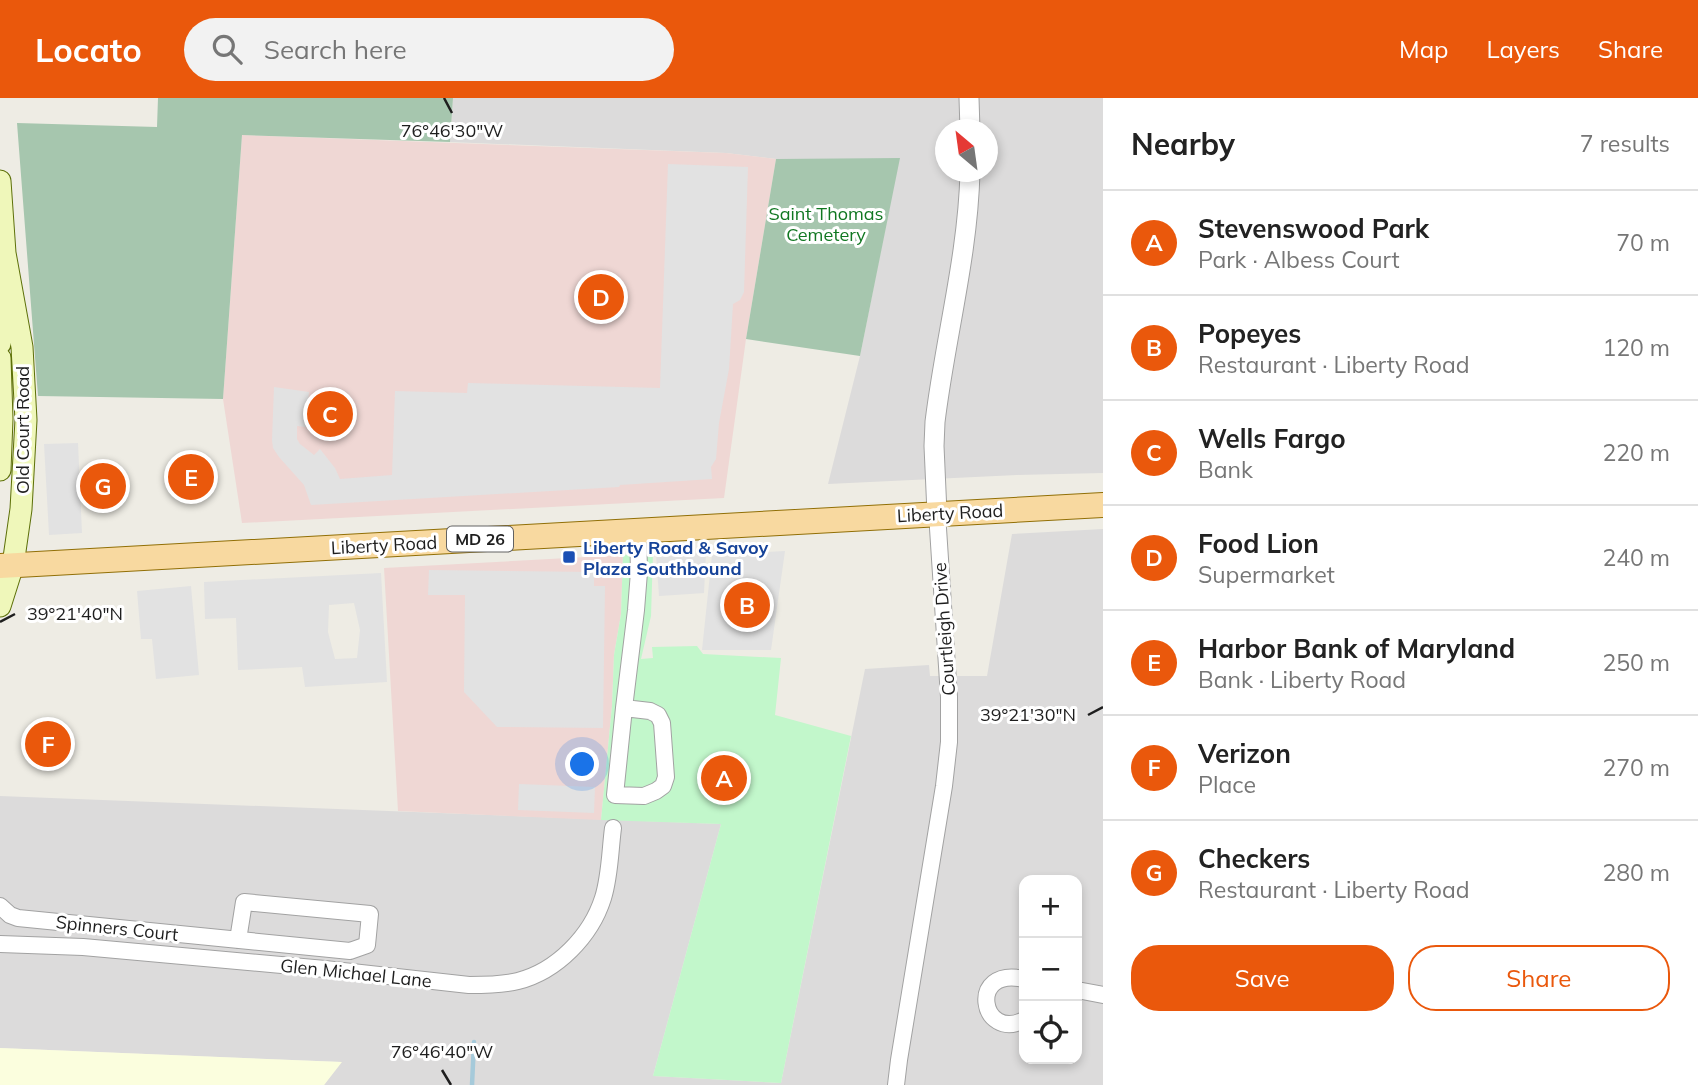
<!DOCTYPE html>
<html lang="en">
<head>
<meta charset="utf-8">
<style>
	:root { --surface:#fff; --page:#f2f2f2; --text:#222; --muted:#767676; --line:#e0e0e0; --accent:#ea580c }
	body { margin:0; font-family:Mulish,sans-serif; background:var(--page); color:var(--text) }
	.controls { position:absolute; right:21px; bottom:21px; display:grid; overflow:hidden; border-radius:14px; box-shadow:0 4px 10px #0003 }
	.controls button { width:63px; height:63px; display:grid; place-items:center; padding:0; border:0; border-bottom:2px solid var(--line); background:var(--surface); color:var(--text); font:35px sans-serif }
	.compass { position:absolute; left:935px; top:21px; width:63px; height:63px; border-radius:50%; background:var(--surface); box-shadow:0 4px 10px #0003; rotate:331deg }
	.you { position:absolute; left:583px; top:667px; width:24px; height:24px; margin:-18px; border:5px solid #fff; border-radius:50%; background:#1a73e8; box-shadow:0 0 0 10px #1a73e833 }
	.badge { display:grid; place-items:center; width:46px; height:46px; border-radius:50%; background:var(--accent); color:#fff; font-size:23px; font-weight:700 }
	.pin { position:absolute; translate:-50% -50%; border:4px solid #fff; box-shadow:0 2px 7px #0006 }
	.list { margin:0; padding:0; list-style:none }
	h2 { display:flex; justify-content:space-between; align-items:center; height:91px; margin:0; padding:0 28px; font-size:30px }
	h2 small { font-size:23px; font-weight:400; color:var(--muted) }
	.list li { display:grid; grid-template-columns:46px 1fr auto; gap:21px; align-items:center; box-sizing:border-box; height:105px; padding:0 28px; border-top:2px solid var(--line) }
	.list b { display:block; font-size:26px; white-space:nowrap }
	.list p { margin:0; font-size:23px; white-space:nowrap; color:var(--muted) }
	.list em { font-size:23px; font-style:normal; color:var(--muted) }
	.actions { display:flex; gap:14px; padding:21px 28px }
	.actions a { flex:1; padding:16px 0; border:2px solid var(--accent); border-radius:28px; text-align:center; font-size:24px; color:var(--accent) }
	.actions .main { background:var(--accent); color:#fff }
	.icon { flex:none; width:38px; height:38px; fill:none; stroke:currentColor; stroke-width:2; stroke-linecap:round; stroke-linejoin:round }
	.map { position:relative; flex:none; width:1103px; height:987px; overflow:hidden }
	header { display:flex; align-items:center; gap:42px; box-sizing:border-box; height:98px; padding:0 35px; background:var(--accent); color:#fff }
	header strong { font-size:33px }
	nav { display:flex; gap:38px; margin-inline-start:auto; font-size:24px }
	.search { width:490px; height:63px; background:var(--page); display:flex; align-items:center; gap:18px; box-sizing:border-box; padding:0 24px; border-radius:38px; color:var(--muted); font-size:26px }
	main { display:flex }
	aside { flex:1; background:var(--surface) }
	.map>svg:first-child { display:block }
	.residential { fill:#dcdbdb; fill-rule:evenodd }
	.commercial { fill:#efd7d4 }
	.education { fill:#fbfede }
	.cemetery { fill:#a6c6ae }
	.park { fill:#c2f7cb }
	.parking { fill:#e2e2e2; fill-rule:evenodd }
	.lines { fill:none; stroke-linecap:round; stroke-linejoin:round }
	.stream { stroke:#a6cada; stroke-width:4.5 }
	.minor-casing { stroke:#a2a2a2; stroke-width:18 }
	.tertiary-casing { stroke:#a2a2a2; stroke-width:21 }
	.secondary-casing { stroke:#5d7009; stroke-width:23 }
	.primary-casing { stroke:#916f06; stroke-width:26 }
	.minor { stroke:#fff; stroke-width:16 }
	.tertiary { stroke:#fff; stroke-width:19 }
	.secondary { stroke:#eff7ba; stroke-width:21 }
	.primary { stroke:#f8d9a0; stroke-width:24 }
	.ticks { fill:none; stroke:#1e1e1e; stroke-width:2.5 }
	.transit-dot { fill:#1a4fb4; stroke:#fff; stroke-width:2.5 }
	.labels { text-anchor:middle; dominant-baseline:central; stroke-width:6; stroke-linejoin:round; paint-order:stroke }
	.shield { fill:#fff; stroke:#626262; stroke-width:2 }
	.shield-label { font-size:16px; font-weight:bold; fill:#1e1e1e }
	.park-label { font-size:18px; fill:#107721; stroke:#fff }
	.street-label { font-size:18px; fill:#1e1e1e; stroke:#fff }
	.transit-label { font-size:18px; font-weight:bold; fill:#164399; stroke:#fff; text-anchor:start }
	.ticks-label { font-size:18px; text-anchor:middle; fill:#1e1e1e; stroke:#fff; stroke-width:6; stroke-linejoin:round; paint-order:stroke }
</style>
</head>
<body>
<header>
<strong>Locato</strong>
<div class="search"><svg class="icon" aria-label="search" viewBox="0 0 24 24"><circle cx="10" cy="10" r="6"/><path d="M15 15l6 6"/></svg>Search here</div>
<nav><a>Map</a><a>Layers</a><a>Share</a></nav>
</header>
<main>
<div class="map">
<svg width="1103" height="987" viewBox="0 0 1103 987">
	<rect width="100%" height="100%" fill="#eeece4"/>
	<path class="residential" d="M453,0H1103V375L1017,377L828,386L860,258L899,61H776L726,55L450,44ZM946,32H988V74H946Z
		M1103,431V987H324L341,964L0,950V698L721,726L653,978L781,985L865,571L929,567L930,578H987L1012,436ZM1024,782H1077V961H1024Z"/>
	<path class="commercial" d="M242,37L726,55L776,61L746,241L724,400L242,425L223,301Z
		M623,457L621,516L614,557L612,608L601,722L398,713L384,470Z"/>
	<path class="education" d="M0,950L342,964L324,987H0Z"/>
	<path class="cemetery" d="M158,0H453L450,44L242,37L223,301L38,298L17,25L157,29Z
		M900,60L860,258L746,241L776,61Z"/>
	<path class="park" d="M653,455L651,518L641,561L653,560L652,549L697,548L703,556L781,560L775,617L851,638L781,985L653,978L721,726L601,722L612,608L614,557L621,516L623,457Z"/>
	<path class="parking" d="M668,66L748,69L744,194L740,202L733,206L729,271L719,325L716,361L711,369L712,381L620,387L619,389L311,407L304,387L279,359L273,350L272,342L274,289L309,294L306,329L297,328V341L300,346L314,357L320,351L335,370L340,381L392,377L395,293L467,295L468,285L660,290Z
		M78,345L82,435L49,437L44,346Z
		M785,453L771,552H702L712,457ZM741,482L757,483L752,533L737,532Z
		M706,455L704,495L659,498L656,456Z
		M429,472L594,474V488H605L603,630L497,629L464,594L465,497H428Z
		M381,475L387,584L305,589L302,569L238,572L236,520L205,521L204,484ZM354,505L360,532L357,560L335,561L328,534L329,507Z
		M191,488L199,577L156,581L152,541H141L137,493Z
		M519,686L595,689L594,715L518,712Z"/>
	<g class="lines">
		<path class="stream" d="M472,987L474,944"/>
		<g class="minor-casing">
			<path id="minor" d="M624,610L650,613L658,617L662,625L666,679L663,688L656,693L644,698L615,697L624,610L636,512L639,474L638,432
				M0,808L10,817L18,820L350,853L367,847L370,816L244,804L238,842
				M0,846L83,849L325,871L469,887C485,887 502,887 518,883C557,873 591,838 603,800C610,778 610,753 613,730
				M1024,881C967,868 981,944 1024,922
				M1077,892L1103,897
				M896,987L899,962L944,688L949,644V599L937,415"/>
		</g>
		<g class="tertiary-casing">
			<path id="tertiary" d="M969,0L970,32
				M937,415L934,348L935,324C945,241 968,158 970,74"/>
		</g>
		<g class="secondary-casing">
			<path id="secondary" d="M0,83L5,155L22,249L26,322L21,411L13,467L0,508
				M0,246L3,192
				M0,260L2,321L0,372"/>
		</g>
		<g class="primary-casing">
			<path id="primary" d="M0,468L1103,407"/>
		</g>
		<use href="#minor" class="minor"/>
		<use href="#tertiary" class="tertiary"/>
		<use href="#secondary" class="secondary"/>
		<use href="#primary" class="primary"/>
	</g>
	<path class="ticks" d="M444,0L452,15M0,524L15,516M1088,617L1103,609M442,972L451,987"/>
	<rect class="transit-dot" x="562" y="452" width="14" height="14" rx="3.5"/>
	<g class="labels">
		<rect class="shield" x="447" y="428.5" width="66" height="25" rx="5"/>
		<g class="shield-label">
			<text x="480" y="441">MD 26</text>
		</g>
		<g class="park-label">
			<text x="826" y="115">Saint Thomas<tspan x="826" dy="21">Cemetery</tspan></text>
		</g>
		<g class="street-label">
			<text transform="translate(22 332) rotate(-90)">Old Court Road</text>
			<text transform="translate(950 415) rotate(-3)">Liberty Road</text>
			<text transform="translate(384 447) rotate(-3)">Liberty Road</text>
			<text transform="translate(944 531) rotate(-94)">Courtleigh Drive</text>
			<text transform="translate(117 830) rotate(6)">Spinners Court</text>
			<text transform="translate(356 875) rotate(6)">Glen Michael Lane</text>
		</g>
		<g class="transit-label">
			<text x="583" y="449">Liberty Road &amp; Savoy<tspan x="583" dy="21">Plaza Southbound</tspan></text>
		</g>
	</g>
	<g class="ticks-label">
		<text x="452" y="39">76°46'30"W</text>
		<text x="75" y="522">39°21'40"N</text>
		<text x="1028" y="623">39°21'30"N</text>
		<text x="442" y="960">76°46'40"W</text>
	</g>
</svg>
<div class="controls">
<button>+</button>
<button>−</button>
<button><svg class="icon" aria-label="locate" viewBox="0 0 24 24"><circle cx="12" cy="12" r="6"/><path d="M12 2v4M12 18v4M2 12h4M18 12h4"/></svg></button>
</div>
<svg class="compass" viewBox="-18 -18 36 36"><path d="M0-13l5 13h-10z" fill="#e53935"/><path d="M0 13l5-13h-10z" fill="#767676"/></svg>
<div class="you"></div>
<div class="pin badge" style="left:724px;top:680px">A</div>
<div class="pin badge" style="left:747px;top:507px">B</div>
<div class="pin badge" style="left:330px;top:316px">C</div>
<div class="pin badge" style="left:601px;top:199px">D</div>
<div class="pin badge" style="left:191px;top:379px">E</div>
<div class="pin badge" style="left:48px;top:646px">F</div>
<div class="pin badge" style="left:103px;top:388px">G</div>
</div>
<aside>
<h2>Nearby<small>7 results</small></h2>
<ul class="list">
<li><span class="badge">A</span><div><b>Stevenswood Park</b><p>Park · Albess Court</p></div><em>70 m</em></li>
<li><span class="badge">B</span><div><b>Popeyes</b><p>Restaurant · Liberty Road</p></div><em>120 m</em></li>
<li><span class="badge">C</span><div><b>Wells Fargo</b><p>Bank</p></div><em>220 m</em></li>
<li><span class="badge">D</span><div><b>Food Lion</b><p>Supermarket</p></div><em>240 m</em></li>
<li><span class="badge">E</span><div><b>Harbor Bank of Maryland</b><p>Bank · Liberty Road</p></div><em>250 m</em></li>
<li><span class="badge">F</span><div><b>Verizon</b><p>Place</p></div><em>270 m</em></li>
<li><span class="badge">G</span><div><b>Checkers</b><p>Restaurant · Liberty Road</p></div><em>280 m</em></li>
</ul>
<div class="actions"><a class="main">Save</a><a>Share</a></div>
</aside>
</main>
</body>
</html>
